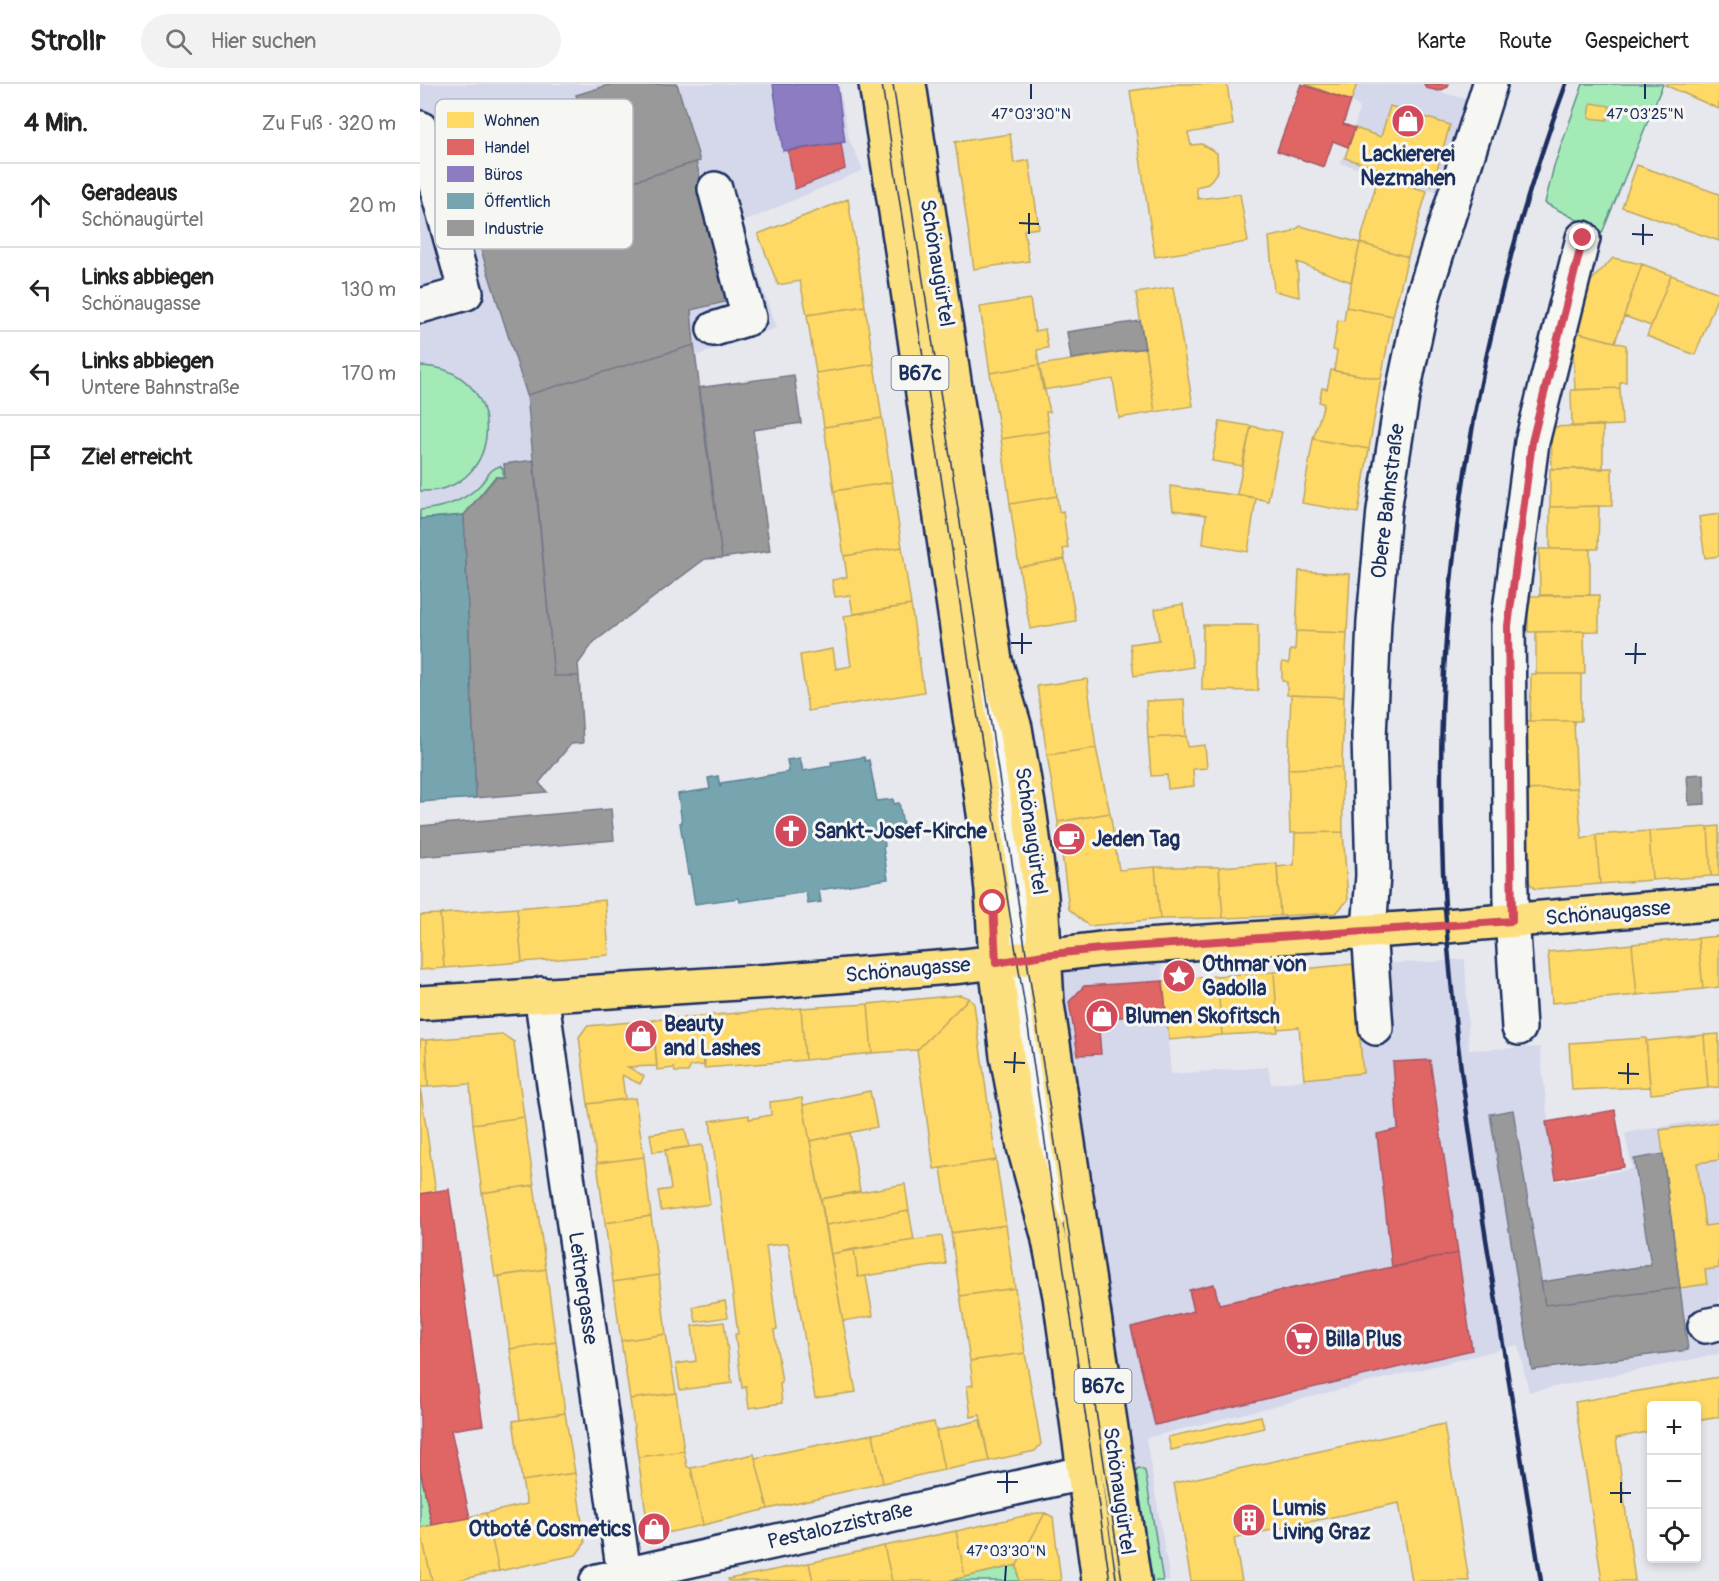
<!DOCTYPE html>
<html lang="de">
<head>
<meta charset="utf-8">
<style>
	:root { --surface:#fff; --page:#f2f2f2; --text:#222; --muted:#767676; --line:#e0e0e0 }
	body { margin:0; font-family:Pangolin,sans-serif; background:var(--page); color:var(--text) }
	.controls { position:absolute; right:18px; bottom:18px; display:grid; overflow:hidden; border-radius:6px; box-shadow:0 3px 9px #0003 }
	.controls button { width:54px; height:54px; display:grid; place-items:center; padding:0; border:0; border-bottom:2px solid var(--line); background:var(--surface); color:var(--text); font:30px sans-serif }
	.stop { position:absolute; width:18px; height:18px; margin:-14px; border:4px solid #d1495b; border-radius:50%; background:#fff }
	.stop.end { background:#d1495b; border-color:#fff; box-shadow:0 2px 6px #0008 }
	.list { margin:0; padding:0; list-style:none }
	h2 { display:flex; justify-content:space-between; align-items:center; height:78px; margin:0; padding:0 24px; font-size:26px }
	h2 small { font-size:20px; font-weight:400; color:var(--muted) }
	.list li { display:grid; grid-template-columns:39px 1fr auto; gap:18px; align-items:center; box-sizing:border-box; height:84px; padding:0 24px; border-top:2px solid var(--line) }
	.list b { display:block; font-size:22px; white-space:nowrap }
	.list p { margin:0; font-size:20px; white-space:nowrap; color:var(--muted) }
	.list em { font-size:20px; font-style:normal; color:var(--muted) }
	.icon { flex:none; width:33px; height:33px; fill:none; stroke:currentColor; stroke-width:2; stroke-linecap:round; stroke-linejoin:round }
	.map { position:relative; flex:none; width:1299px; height:1497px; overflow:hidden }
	header { display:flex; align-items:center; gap:36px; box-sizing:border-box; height:84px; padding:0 30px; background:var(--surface); border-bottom:2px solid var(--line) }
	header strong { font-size:28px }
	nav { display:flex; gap:33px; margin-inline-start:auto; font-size:21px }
	.search { width:420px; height:54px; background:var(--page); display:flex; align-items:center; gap:15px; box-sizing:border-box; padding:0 21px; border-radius:33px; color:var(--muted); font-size:22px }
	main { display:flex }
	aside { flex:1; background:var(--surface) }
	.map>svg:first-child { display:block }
	.built { fill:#d5d7ea }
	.green { fill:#a3eab7; stroke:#5f8c8a; stroke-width:1.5 }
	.homes { fill:#ffd966; stroke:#bba664; stroke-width:1.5 }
	.shops { fill:#e06666; stroke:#a55664; stroke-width:1.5 }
	.offices { fill:#8e7cc3; stroke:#6c65a5; stroke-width:1.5 }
	.public { fill:#76a5af; stroke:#5b8297; stroke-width:1.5 }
	.industry { fill:#999; stroke:#737987; stroke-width:1.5 }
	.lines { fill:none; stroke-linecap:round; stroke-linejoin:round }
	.minor-casing { stroke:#1b2f5e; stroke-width:38 }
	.major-casing { stroke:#1b2f5e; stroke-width:38 }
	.minor { stroke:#f6f6f2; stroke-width:33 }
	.major { stroke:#fce080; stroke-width:33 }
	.tram { stroke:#1b2f5e; stroke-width:1.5 }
	.rail { stroke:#1b2f5e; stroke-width:4.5 }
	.route { stroke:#d1495b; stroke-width:8 }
	.ticks { fill:none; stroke:#1b2f5e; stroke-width:2 }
	.labels { text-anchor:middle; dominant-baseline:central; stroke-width:6; stroke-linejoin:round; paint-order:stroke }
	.shield { fill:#f6f6f2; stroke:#5d6b8a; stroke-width:1.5 }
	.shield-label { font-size:20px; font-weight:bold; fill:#1b2f5e }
	.poi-label { font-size:21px; font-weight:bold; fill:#1b2f5e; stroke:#f6f6f2; text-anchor:start }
	.street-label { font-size:21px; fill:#1b2f5e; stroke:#f6f6f2 }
	.key { fill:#f6f6f2; stroke:#b4bac6; stroke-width:1.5 }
	.key-label { font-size:16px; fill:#1b2f5e }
	.ticks-label { font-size:15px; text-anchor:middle; fill:#1b2f5e; stroke:#f6f6f2; stroke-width:6; stroke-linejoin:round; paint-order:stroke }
</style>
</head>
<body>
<header>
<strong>Strollr</strong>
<div class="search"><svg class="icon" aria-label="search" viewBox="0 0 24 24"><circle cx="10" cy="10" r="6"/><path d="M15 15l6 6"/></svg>Hier suchen</div>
<nav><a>Karte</a><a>Route</a><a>Gespeichert</a></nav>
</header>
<main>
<aside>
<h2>4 Min.<small>Zu Fuß · 320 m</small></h2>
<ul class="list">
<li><svg class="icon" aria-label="ahead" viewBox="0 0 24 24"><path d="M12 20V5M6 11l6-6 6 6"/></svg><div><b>Geradeaus</b><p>Schönaugürtel</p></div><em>20 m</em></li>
<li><svg class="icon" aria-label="left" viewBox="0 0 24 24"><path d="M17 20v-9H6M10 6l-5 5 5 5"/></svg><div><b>Links abbiegen</b><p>Schönaugasse</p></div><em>130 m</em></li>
<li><svg class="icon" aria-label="left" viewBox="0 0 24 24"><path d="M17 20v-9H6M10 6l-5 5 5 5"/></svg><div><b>Links abbiegen</b><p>Untere Bahnstraße</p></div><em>170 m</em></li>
<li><svg class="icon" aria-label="arrive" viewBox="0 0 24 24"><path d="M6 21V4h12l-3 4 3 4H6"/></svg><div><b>Ziel erreicht</b></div></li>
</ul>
</aside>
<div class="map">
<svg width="1299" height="1497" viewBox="0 0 1299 1497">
	<rect width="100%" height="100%" fill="#e7e8ee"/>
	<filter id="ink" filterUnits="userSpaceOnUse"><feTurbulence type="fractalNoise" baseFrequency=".0167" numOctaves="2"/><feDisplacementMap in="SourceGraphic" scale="12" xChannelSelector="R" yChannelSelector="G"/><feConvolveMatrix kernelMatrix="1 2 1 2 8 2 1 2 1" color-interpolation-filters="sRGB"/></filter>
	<g filter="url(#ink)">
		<path class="built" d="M0,0H419L429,55L443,86L321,139L356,244L275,272L302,474L285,475L174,558L158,580L163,659L151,660L119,699L127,708L0,718Z
			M886,0H1004L1006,4L1046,15L1016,107L920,79L928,63L940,24L931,17Z
			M740,861L751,990L848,983L851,1000L943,989L933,880L1011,878L1045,875L1049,966L1120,963L1135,1098L1212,1085L1205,1049L1299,1033V1270L1109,1308L1098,1261L726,1354L750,1497H694L638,1120L623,871Z"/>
		<path class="green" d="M1163,0H1243L1182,149L1125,119L1134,82Z
			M0,282C91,283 86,411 0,407Z
			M80,382L83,385V393H75L44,431L0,435V426C23,424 44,418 60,401C67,394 69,385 80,382Z
			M719,1384L725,1387L743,1497H732L715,1403V1387Z
			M0,1385L12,1441L0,1444Z
			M597,1481L599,1497H527Z"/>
		<path class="homes" d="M758,0H807L813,41L768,49L771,61L782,60L797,69L798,87L788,100L776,103L778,115L820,110L828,158L735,173L710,7Z
			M885,0H937L931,17Z
			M1246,0H1299V25L1245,1Z
			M1171,19L1190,22L1187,36L1169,34Z
			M970,22L1030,41L1012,102L925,74L935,44L961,53Z
			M590,50L594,79L609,76L619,144L604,146L609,177L554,185L535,58Z
			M1217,81L1299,110V157L1202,123Z
			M958,93L1007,107L988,173L940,159Z
			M428,115L445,222L387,231L380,197L358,201L338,150Z
			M881,142L940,159L931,198L877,178L879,213L854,207L849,153L869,149Z
			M940,159L988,173L973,232L926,223Z
			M1193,174L1222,180L1195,258L1152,247L1166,202Z
			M1222,180L1251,191L1231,242L1204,232Z
			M1251,191L1299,209L1275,271L1227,252Z
			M753,203L773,322L735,328L716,209Z
			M610,215L615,247L625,245L628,264L617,266L619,281L570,289L560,223Z
			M445,222L454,280L396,289L387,231Z
			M926,223L973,232L961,295L914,287L917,267L913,266L918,236L924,237Z
			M1152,247L1206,261V298H1200V304L1155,306L1153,267L1148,263Z
			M725,264L735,328L699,334L693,295L623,306L619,281Z
			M454,280L462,334L404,343L396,289Z
			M619,281L630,328H626L629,347L581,355L570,289Z
			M911,286L961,295L949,365L893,355L904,320L899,318L902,304L907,305Z
			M1200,304L1202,341L1152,343L1151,306Z
			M462,334L472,398L414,407L404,343Z
			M800,337L831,342L822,382L792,377Z
			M1183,341V385H1132L1131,343Z
			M831,342L862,348L848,417L817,410Z
			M629,347L637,412L590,420L581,355Z
			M893,355L949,365L938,429L882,419Z
			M1192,384V422L1130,423V385Z
			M472,398L482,463L424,472L414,407Z
			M750,402L836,414L828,468L783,460L786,431L753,426Z
			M637,412L639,428L643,427L648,464L643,465L645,475L599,483L590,420Z
			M1179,422L1178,465H1130V423Z
			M1299,430V472L1285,474L1279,433Z
			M482,463L491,521L433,530L430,511L415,513L412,496L427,493L424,472Z
			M1119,465H1170V511H1120Z
			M645,475L656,537L610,545L599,483Z
			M879,487L930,490L927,549L876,547Z
			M1179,511V547L1108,548V512Z
			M763,520L773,583L714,592L710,560L739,556L735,525Z
			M491,521L504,608L388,627L380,571L413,565L416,585L431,582L424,532Z
			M783,541H838V607L782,606Z
			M876,547L927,549L924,613L867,611V598L862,597V578L869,579L870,566H875Z
			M1164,547L1165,590H1116V548Z
			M1111,590H1161V637H1110Z
			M667,595L676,664L627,671L617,602Z
			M871,611L924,613L922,683L868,685Z
			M764,615L766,652L728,654L726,617Z
			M1101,637H1154L1157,704L1104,706Z
			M766,652L768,663L785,661L787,684L773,685L774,702L748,705L747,691L731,692L728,654Z
			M676,664L690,729L638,738L627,671Z
			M922,683L923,748L870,749L868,685Z
			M1157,704L1162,755L1176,751L1180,800L1115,805L1107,796L1104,706Z
			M690,729L699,786L735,783L740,835L669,842L649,825L638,738Z
			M1299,742V792H1291L1288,743Z
			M1288,743L1291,792L1232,796L1229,747Z
			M1229,747L1232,796L1180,800L1176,751Z
			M923,748L928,816L916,829L860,832L857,783L874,781L875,749Z
			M857,779L860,832L803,834L799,783Z
			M735,783H799L803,834L740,835Z
			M185,816L189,871L102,878L97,824Z
			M97,824L102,878L24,884L20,830Z
			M20,830L24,884L0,886V831Z
			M1299,852V903L1283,905L1278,854Z
			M1278,854L1283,905L1217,911L1212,860Z
			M1212,860L1217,911L1132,919L1128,868Z
			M933,880L943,989L884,995L879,943L858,945L854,888Z
			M854,888L858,948L802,951L797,892Z
			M797,892L802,951L749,956L743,897Z
			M540,911L549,914L497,966L452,969L448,920Z
			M549,914L554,920L576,1076L514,1085L497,966Z
			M448,920L452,969L385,976L381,924Z
			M381,924L385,976L284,984L281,932Z
			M281,932L285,981L271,982L268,988H255L254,984L237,986L233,936Z
			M233,936L237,982L208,983L224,992L220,1000L202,991L205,1015L168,1020L159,953L167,942Z
			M82,950L94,958L104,1033L53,1040L50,1000L8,1003L6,956Z
			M1299,950V1003L1288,1004L1284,951Z
			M1284,951L1288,1004L1231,1010L1226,957Z
			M1226,954L1230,1003L1152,1006L1149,959Z
			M0,956H6L8,1003H0Z
			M0,1003L16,1108L0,1110Z
			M450,1007L457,1043L390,1057L383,1021Z
			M215,1014L224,1073L177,1079L168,1020Z
			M382,1014L436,1308L395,1314L368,1159L346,1162L357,1245L354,1246L362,1299L360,1300L362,1319L329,1324L326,1303L322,1304L315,1250H318L290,1037L329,1031V1035L351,1031L350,1018Z
			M104,1033L114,1101L62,1109L53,1040Z
			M1299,1038V1076L1277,1079L1285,1142L1299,1140V1184L1285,1186L1287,1200L1260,1204L1240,1046Z
			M265,1045L269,1063L233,1068L230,1050Z
			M430,1049L440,1107L401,1115L390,1057Z
			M282,1061L290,1120L241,1127L238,1107L251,1105L245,1066Z
			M224,1073L231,1132L185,1139L177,1079Z
			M576,1076L586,1141L531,1149L521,1084Z
			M485,1100L489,1127L406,1141L401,1115Z
			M114,1101L126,1185L75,1193L62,1109Z
			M489,1127L494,1156L411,1170L406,1141Z
			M231,1132L239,1191L193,1198L185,1139Z
			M586,1141L595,1204L540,1212L531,1149Z
			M522,1152L526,1180L438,1193L434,1165Z
			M434,1165L438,1193L446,1192L453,1232L423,1237L411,1170Z
			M126,1185L136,1258L90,1265L79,1192Z
			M239,1191L246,1250L201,1257L193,1198Z
			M595,1204L605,1269L550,1277L540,1212Z
			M305,1217L308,1233L276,1238L273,1223Z
			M304,1238L312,1299L260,1306L256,1280L276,1277L272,1242Z
			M246,1250L256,1309L210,1315L201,1257Z
			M136,1258L145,1329L100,1336L90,1265Z
			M605,1269L621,1360L615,1367L569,1377L560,1331L551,1333L547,1302L553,1301L550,1277Z
			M1299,1293V1333L1276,1337V1322H1232V1347L1196,1354L1215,1497H1182L1155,1318Z
			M256,1309L264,1367L218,1373L210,1315Z
			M145,1329L155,1389L102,1397L93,1337Z
			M841,1332L844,1344L751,1366L748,1353Z
			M560,1336L569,1377L524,1386L516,1347Z
			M514,1338L524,1386L463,1399L453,1350Z
			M1024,1340L1049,1497H992L979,1419L814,1454L822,1497H771L754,1399Z
			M453,1350L463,1399L348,1425L335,1374Z
			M264,1367L267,1383L271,1384L283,1441L237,1451L228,1444L218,1373Z
			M334,1370L348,1425L283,1441L271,1384Z
			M155,1389L165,1459L156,1471L79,1487L66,1429L107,1420L102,1397Z
			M66,1429L79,1487L35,1497H12L0,1444Z
			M617,1429H625L597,1481L545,1493L536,1447Z
			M625,1429L633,1433L641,1497H599L597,1481Z
			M0,1444L12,1497H0Z
			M536,1447L545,1493L527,1497H472L464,1462Z
			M464,1462L472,1497H393L389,1479Z
			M389,1479L393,1497H309L308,1495Z"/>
		<path class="shops" d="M881,0L931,17L923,40L935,44L928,63L913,57L904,83L857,67Z
			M1004,0H1029L1028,3L1019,7L1006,4Z
			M421,59L425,85L375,105L368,67Z
			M743,897L746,929L678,935L681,970L658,971L649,918L664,902Z
			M1010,976L1038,1169L972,1184L957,1050L978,1045L973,978Z
			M1195,1026L1204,1083L1136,1095L1126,1038Z
			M29,1105L63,1341L31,1346L50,1434L12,1441L0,1385V1110Z
			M1038,1169L1052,1266L735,1341L711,1243L774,1227L769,1206L794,1200L799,1220Z"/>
		<path class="offices" d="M353,0H417L425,58L363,67Z"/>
		<path class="public" d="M44,431L56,714L0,718V435Z
			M444,673L445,677L449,676L457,717L473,715L474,720L479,719L484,746L478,747L479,752L464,754L465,762L463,763L468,795L399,806L401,818L388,820L386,808L320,818L319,814L275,820L270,790H268L260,739H262L258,710L290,705L288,694L298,692L300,703L301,702V699L369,688L367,676L380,674L383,687L412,682L411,678Z"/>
		<path class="industry" d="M192,0H257L280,77L184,106L156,11Z
			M158,19L184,106L276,78L313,216L271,226L274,261L107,311L27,59Z
			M720,237L725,264L651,275L647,248Z
			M274,261L302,474L285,475L174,558L158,580L159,592H134L107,311Z
			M374,291L381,339L333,346L350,467L302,474L278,304Z
			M114,376L134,592H159L163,659L151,660L119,699L127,708L56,714L44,431L76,393L85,394L84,380Z
			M1284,690L1285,720L1269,721L1267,691Z
			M191,725L194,756L0,773V742Z
			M1093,1026L1125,1221L1260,1204L1268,1266L1112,1286L1070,1030Z
			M1243,1070L1260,1204L1125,1221L1121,1198L1231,1181L1214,1075Z"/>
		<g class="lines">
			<g class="minor-casing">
				<path id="minor" d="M0,44L46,209L0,222
					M294,245L329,234L295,105
					M575,577L569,631L597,812
					M579,787L588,817L597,875L628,1083V1133
					M121,910L205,1497
					M956,944L949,847L953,791L949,653L954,537L964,426L982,313L1003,213L1070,0
					M1099,944L1091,816L1088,542L1112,358L1163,154
					M1285,1242L1299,1239
					M177,1497L663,1389"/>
			</g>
			<g class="major-casing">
				<path id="major" d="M456,0L484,179L565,736L572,807L576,879L587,972L604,1063L628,1151L640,1212L679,1497
					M489,0L541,343L575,577L595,644L610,732L621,812L627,920L714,1497
					M0,919L352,897L543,882L680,865L1026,842L1299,819"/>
			</g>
			<use href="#minor" class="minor"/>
			<use href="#major" class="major"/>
			<path class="tram" d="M462,0L549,579L605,923L690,1497
				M473,0L702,1497"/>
			<path class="rail" d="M1121,1497C1104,1391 1087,1286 1070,1180C1049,1050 1029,919 1023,787C1011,520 1053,250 1146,0"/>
		</g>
	</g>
	<g class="lines" filter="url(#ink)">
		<path class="route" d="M573,819L576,879L623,871L680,865L1092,837L1088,542L1112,358L1163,154"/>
	</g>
	<path class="ticks" d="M611,15V0M1225,15V0M599,139L619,140M609,150V129M1212,150L1233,151M1223,161V140M591,559H612M602,570V549M1205,570H1226M1215,580L1216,559M584,978L605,979M594,989L595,968M1198,989L1219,990M1208,1000V979M577,1398H598M587,1409V1388M1190,1409H1211M1201,1419V1398M585,1497L586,1482"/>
	<defs>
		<g id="shop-disc" transform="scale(1.725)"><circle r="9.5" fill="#d1495b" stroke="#f6f6f2"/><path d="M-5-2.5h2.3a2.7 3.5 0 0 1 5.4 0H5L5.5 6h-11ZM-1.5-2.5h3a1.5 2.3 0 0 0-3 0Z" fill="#fff"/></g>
		<g id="church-disc" transform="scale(1.725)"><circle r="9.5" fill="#d1495b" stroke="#f6f6f2"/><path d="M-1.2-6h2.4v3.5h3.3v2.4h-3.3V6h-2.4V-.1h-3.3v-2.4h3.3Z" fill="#fff"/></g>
		<g id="cafe-disc" transform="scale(1.725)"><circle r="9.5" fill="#d1495b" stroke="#f6f6f2"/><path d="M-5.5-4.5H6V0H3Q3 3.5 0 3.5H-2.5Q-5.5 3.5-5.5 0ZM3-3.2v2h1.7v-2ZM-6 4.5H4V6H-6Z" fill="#fff"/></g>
		<g id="sight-disc" transform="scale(1.725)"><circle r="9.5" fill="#d1495b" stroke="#f6f6f2"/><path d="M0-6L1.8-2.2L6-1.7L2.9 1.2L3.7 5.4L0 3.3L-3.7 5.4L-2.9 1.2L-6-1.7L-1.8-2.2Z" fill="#fff"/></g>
		<g id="supermarket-disc" transform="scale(1.725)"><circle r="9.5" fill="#d1495b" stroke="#f6f6f2"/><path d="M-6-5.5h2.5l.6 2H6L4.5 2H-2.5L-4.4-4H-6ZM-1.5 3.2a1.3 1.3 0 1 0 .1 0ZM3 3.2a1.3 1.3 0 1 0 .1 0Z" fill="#fff"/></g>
		<g id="building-disc" transform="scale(1.725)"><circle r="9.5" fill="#d1495b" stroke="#f6f6f2"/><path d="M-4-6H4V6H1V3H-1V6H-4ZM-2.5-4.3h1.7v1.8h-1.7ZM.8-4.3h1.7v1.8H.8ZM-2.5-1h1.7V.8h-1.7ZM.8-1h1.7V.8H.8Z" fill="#fff"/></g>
	</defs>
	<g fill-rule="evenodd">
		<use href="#shop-disc" x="988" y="37"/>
		<use href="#church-disc" x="371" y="747"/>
		<use href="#cafe-disc" x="649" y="755"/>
		<use href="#sight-disc" x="759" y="892"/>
		<use href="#shop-disc" x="682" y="932"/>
		<use href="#shop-disc" x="221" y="952"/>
		<use href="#supermarket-disc" x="882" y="1255"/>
		<use href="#building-disc" x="829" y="1436"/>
		<use href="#shop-disc" x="234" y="1445"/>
	</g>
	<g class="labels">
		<g class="shield">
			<rect x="471.5" y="272" width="57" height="34" rx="4.5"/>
			<rect x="654.5" y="1285" width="57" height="34" rx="4.5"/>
		</g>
		<g class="shield-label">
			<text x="500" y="289">B67c</text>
			<text x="683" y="1302">B67c</text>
		</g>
		<g class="poi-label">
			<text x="988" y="70" text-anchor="middle">Lackiererei<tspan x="988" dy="24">Nezmahen</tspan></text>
			<text x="394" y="747">Sankt-Josef-Kirche</text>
			<text x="672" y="755">Jeden Tag</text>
			<text x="782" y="880">Othmar von<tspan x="782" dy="24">Gadolla</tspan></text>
			<text x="705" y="932">Blumen Skofitsch</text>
			<text x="244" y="940">Beauty<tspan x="244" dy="24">and Lashes</tspan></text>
			<text x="905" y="1255">Billa Plus</text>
			<text x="852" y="1424">Lumis<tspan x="852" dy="24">Living Graz</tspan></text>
			<text x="211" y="1445" text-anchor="end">Otboté Cosmetics</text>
		</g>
		<g class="street-label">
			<text transform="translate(517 179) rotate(81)">Schönaugürtel</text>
			<text transform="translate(968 417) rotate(-83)">Obere Bahnstraße</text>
			<text transform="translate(611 747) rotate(82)">Schönaugürtel</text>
			<text transform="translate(1188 829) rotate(-5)">Schönaugasse</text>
			<text transform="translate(488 886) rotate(-5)">Schönaugasse</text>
			<text transform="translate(163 1204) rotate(82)">Leitnergasse</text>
			<text transform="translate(699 1407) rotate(82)">Schönaugürtel</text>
			<text transform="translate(420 1442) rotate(-13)">Pestalozzistraße</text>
		</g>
	</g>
	<rect x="15" y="15" width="198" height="150" rx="9" class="key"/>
	<rect x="27" y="28" width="27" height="16" fill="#ffd966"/>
	<rect x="27" y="55" width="27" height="16" fill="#e06666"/>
	<rect x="27" y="82" width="27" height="16" fill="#8e7cc3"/>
	<rect x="27" y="109" width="27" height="16" fill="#76a5af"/>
	<rect x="27" y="136" width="27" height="16" fill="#999"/>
	<g class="key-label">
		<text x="64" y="42">Wohnen</text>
		<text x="64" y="69">Handel</text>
		<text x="64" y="96">Büros</text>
		<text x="64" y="123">Öffentlich</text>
		<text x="64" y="150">Industrie</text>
	</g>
	<g class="ticks-label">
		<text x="611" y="35">47°03'30"N</text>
		<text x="1225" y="35">47°03'25"N</text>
		<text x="586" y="1472">47°03'30"N</text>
	</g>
</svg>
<div class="controls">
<button>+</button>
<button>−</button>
<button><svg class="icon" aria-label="locate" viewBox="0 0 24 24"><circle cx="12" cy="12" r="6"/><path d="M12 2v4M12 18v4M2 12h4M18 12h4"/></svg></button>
</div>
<div class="stop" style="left:573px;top:819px"></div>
<div class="stop end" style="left:1163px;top:154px"></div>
</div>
</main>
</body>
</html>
